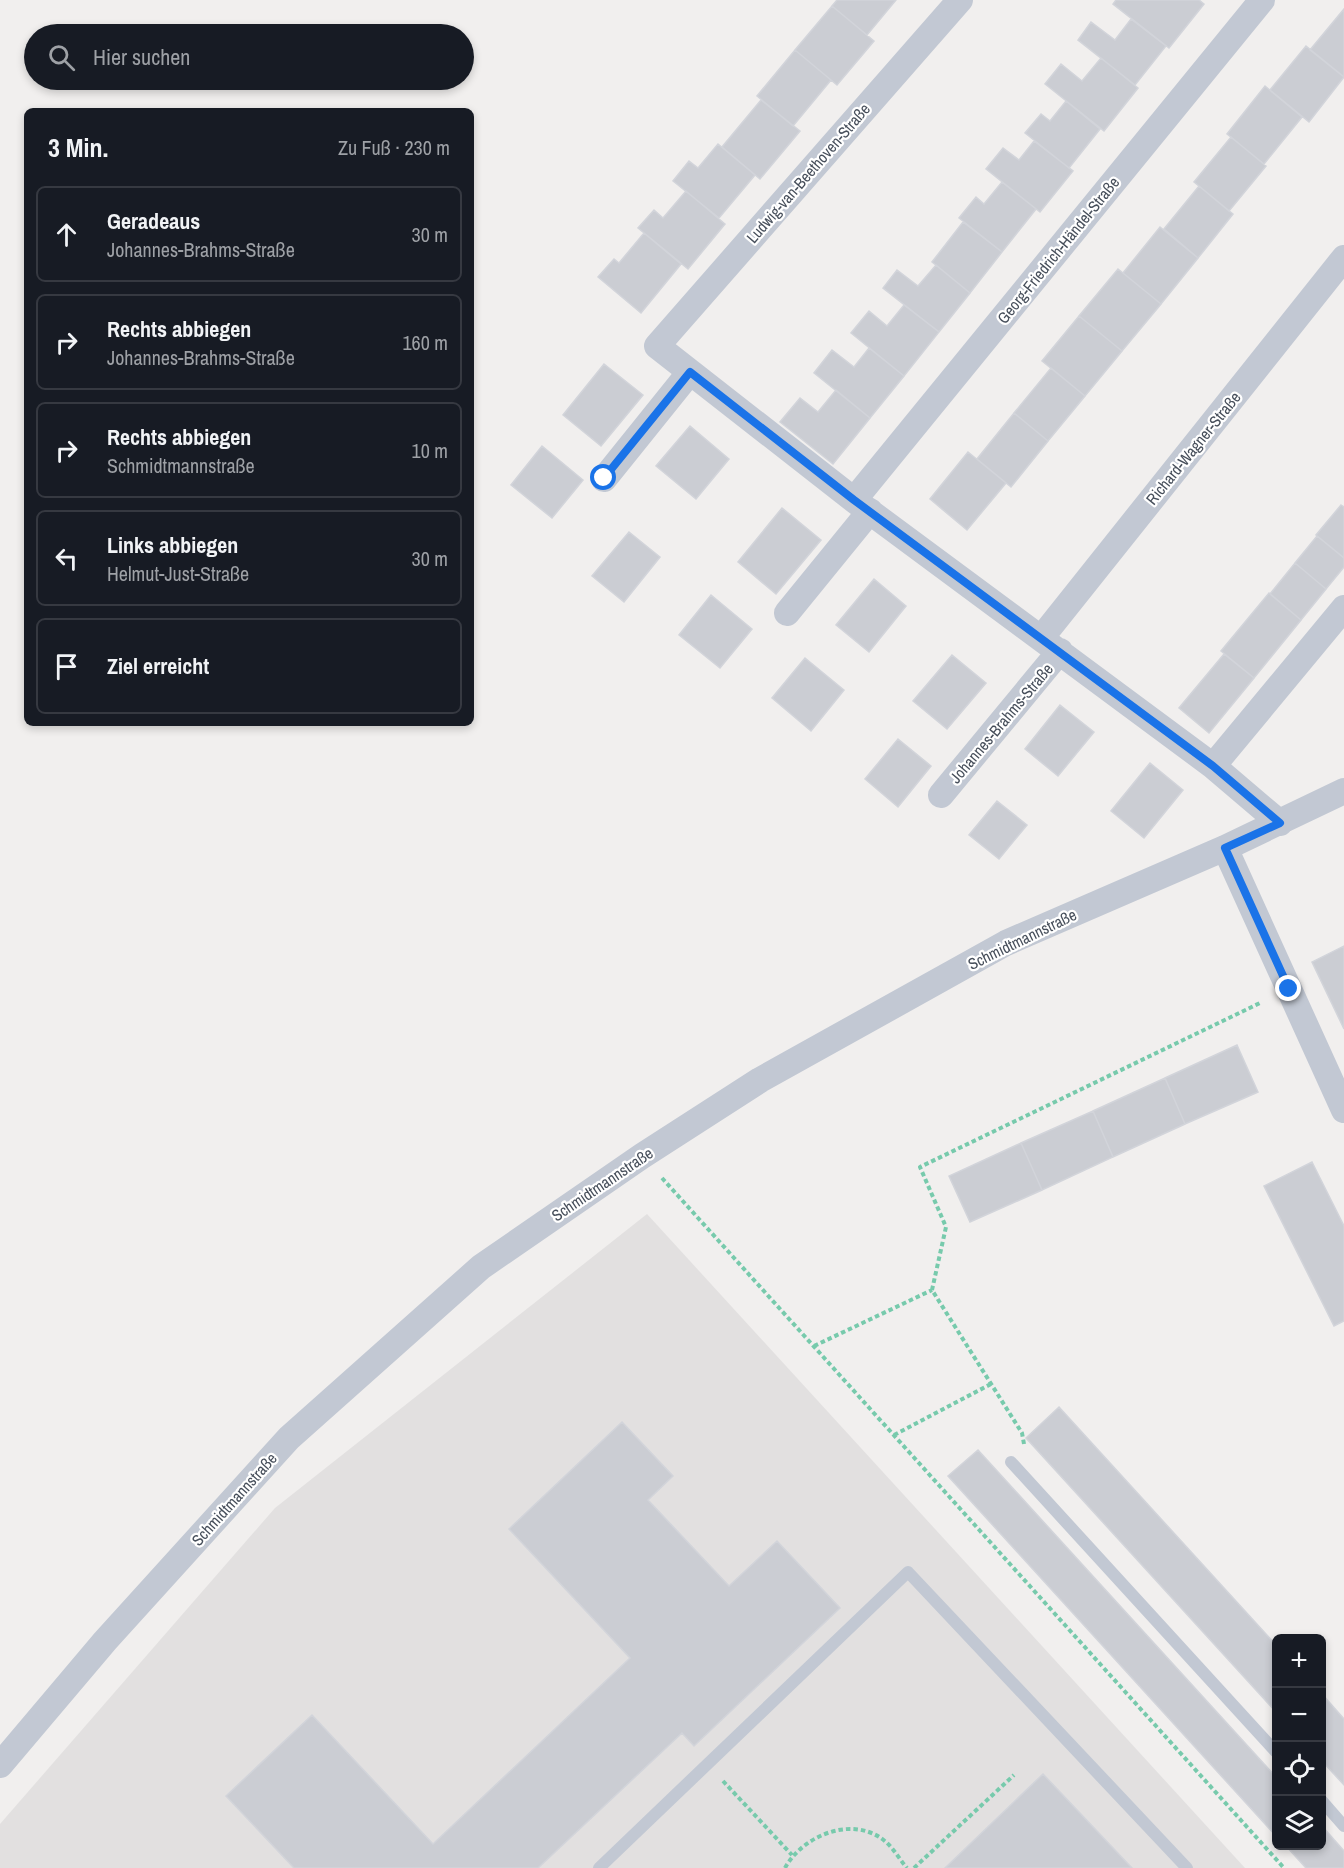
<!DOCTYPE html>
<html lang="de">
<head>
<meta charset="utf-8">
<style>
	:root { --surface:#171b24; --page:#242831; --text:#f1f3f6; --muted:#9ea1a6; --line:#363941 }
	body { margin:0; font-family:"Archivo Narrow",sans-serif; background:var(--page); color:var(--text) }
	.controls { position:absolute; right:18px; bottom:18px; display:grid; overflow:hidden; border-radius:9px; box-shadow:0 3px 9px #0003 }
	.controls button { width:54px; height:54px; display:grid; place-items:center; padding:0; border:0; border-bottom:2px solid var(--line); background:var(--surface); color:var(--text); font:30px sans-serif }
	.stop { position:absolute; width:18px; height:18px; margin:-14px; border:4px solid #1a73e8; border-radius:50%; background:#fff }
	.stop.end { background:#1a73e8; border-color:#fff; box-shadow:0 2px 6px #0008 }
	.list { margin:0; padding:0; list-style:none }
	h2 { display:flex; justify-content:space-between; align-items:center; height:78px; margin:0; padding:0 24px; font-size:26px }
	h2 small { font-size:20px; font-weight:400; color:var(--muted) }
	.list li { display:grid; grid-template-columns:39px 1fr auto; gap:18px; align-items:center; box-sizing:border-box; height:96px; margin:0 12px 12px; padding:0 12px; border:2px solid var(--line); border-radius:9px }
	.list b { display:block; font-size:22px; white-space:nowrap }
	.list p { margin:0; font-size:20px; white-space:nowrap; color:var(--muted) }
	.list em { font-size:20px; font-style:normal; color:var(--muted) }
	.icon { flex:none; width:33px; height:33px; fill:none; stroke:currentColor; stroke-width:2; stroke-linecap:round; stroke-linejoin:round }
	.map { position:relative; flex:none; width:1344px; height:1868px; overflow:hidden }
	.search { position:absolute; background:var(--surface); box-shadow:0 3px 9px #0003; left:24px; top:24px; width:450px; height:66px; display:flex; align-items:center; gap:15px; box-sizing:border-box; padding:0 21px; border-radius:33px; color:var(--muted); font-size:22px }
	.panel { position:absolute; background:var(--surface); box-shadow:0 3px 9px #0003; left:24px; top:108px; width:450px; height:618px; border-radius:9px }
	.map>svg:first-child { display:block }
	.education { fill:#e2e0e0 }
	.building { fill:#cbcdd3; stroke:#d2d4da; stroke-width:1.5 }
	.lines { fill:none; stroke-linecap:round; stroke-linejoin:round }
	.path { stroke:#77caac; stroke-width:4; stroke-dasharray:4.5 3; stroke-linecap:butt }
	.lane { stroke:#c2c8d3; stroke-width:12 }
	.street { stroke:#c2c8d3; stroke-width:26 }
	.route { stroke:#1a73e8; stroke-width:8 }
	.labels { text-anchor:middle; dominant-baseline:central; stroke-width:4.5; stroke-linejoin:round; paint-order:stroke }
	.street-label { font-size:16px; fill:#474f5b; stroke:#fff }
</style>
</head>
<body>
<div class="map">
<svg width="1344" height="1868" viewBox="0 0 1344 1868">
	<rect width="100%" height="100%" fill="#f1efee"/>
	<path class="education" d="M647,1214L1245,1868H0V1824L275,1508Z"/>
	<path class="building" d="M837,0H896L867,35L832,6Z
		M1116,0H1199L1204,4L1169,48L1113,4Z
		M832,6L874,41L837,85L795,50Z
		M1344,9V77L1310,50Z
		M1131,19L1166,46L1135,85L1078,40L1091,22L1115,40Z
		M1306,46L1344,77L1309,122L1270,90Z
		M795,50L831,80L793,126L757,96Z
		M1101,58L1138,88L1104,131L1045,84L1061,64L1082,81Z
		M1265,86L1302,117L1264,164L1227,134Z
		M761,100L800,131L760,179L722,147Z
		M1066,101L1100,129L1069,168L1025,133L1041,114L1050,121Z
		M1231,137L1266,166L1229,211L1194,182Z
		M1034,141L1073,171L1040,212L986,169L1003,148L1019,160Z
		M718,144L755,175L719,218L673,181L689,161L698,168Z
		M1002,182L1036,209L1002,252L959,218L976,197L984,204Z
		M1199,186L1233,214L1198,258L1164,229Z
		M686,191L725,224L688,269L638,228L654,210L663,218Z
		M963,222L1002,252L970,293L932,262Z
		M1160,227L1198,258L1161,304L1123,273Z
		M644,233L681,264L641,313L598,277L614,259L619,263Z
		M936,265L970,293L939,332L883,288L897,270L918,286Z
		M1118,269L1161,304L1122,351L1079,316Z
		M904,305L939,332L904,376L851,333L869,311L887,326Z
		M1079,316L1122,351L1085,396L1042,361Z
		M869,348L904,376L870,418L814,373L832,350L854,367Z
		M604,364L643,395L601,446L563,415Z
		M1051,368L1085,396L1048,441L1014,413Z
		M836,390L870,418L833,464L780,422L800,398L818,412Z
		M1014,413L1048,441L1011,487L977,459Z
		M690,426L729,459L696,499L656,466Z
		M542,446L583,480L552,518L511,485Z
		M968,452L1006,483L967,530L930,499Z
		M1341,505L1344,507V558L1316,535Z
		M782,508L821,540L776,594L738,562Z
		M629,532L660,557L624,602L592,576Z
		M1317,536L1344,558V567L1326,589L1295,563Z
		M1295,563L1326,589L1301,620L1270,594Z
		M874,579L906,606L869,652L836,625Z
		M1269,593L1301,620L1254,678L1221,651Z
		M711,595L752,629L720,668L679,635Z
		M1224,654L1254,678L1209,733L1179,708Z
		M952,655L986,683L947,729L913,701Z
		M805,658L844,690L811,731L772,698Z
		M1060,705L1094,732L1058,776L1025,749Z
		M898,739L931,766L898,807L865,779Z
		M1150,763L1183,790L1144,838L1111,811Z
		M997,801L1027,825L999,859L969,835Z
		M1344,946V1029L1312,962Z
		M1237,1045L1258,1092L1185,1124L1165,1078Z
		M1165,1078L1185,1124L1113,1157L1093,1111Z
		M1093,1111L1113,1157L1042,1190L1021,1143Z
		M1021,1143L1042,1190L970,1222L949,1176Z
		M1312,1162L1344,1226V1321L1334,1326L1264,1186Z
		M1059,1407L1276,1645V1712L1026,1438Z
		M622,1422L673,1476L648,1500L729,1586L777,1541L840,1608L694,1746L682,1733L538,1868H294L226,1796L312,1715L433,1844L630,1658L509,1529Z
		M978,1450L1276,1777V1836L948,1476Z
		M1322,1694L1344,1719V1785L1322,1761Z
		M1043,1774L1132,1868H945Z
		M1322,1826L1344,1851V1868H1306L1286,1846H1322Z"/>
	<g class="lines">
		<path class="path" d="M662,1178L1284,1868
			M814,1346L932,1290
			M894,1435L991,1384
			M1024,1444L1022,1433L932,1290L946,1227L920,1167L1262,1002
			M723,1781L792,1855
			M785,1868C803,1835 854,1814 886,1842C894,1849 900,1860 907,1868
			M914,1868L1014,1775"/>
		<path class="lane" d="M1011,1462L1276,1752
			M1322,1801L1344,1826
			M599,1868L908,1572L1187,1868"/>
		<path class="street" d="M960,0L657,346L854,500L1213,766L1280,823
			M604,479L690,372
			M854,500L1262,0
			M787,613L870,511
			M1042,637L1344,258
			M1213,766L1344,608
			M941,795L1060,651
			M1225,848L1344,1110
			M0,1765L105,1641L289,1438L481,1267L642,1156L760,1080L1006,943L1225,848L1344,791"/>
	</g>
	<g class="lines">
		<path class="route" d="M604,478L690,372L854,500L1213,766L1280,823L1225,848L1289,989"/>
	</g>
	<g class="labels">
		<g class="street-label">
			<text transform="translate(808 173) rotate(-49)">Ludwig-van-Beethoven-Straße</text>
			<text transform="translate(1058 250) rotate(-51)">Georg-Friedrich-Händel-Straße</text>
			<text transform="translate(1193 448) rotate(-51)">Richard-Wagner-Straße</text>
			<text transform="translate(1001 723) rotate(-50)">Johannes-Brahms-Straße</text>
			<text transform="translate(1022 939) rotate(-26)">Schmidtmannstraße</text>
			<text transform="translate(602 1184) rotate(-34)">Schmidtmannstraße</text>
			<text transform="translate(234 1499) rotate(-48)">Schmidtmannstraße</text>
		</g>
	</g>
</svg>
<div class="controls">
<button>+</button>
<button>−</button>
<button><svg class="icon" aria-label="locate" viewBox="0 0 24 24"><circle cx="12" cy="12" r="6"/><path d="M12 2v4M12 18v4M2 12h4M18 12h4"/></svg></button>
<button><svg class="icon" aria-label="layers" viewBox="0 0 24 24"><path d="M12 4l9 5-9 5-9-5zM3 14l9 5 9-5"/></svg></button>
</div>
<div class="stop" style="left:604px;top:478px"></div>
<div class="stop end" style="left:1289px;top:989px"></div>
<div class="search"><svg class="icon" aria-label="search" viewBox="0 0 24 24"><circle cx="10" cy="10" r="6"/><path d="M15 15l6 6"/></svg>Hier suchen</div>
<section class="panel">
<h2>3 Min.<small>Zu Fuß · 230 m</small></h2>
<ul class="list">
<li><svg class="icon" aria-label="ahead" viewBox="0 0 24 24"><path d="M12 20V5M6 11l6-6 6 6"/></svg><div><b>Geradeaus</b><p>Johannes-Brahms-Straße</p></div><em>30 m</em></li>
<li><svg class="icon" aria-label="right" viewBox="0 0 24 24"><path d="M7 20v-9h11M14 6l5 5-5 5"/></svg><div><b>Rechts abbiegen</b><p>Johannes-Brahms-Straße</p></div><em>160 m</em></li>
<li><svg class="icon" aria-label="right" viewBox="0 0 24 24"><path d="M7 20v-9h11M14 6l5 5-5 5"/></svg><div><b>Rechts abbiegen</b><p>Schmidtmannstraße</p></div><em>10 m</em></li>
<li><svg class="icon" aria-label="left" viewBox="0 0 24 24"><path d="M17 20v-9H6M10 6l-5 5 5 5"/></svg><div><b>Links abbiegen</b><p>Helmut-Just-Straße</p></div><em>30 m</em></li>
<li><svg class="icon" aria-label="arrive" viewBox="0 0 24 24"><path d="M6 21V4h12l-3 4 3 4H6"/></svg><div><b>Ziel erreicht</b></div></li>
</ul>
</section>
</div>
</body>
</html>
